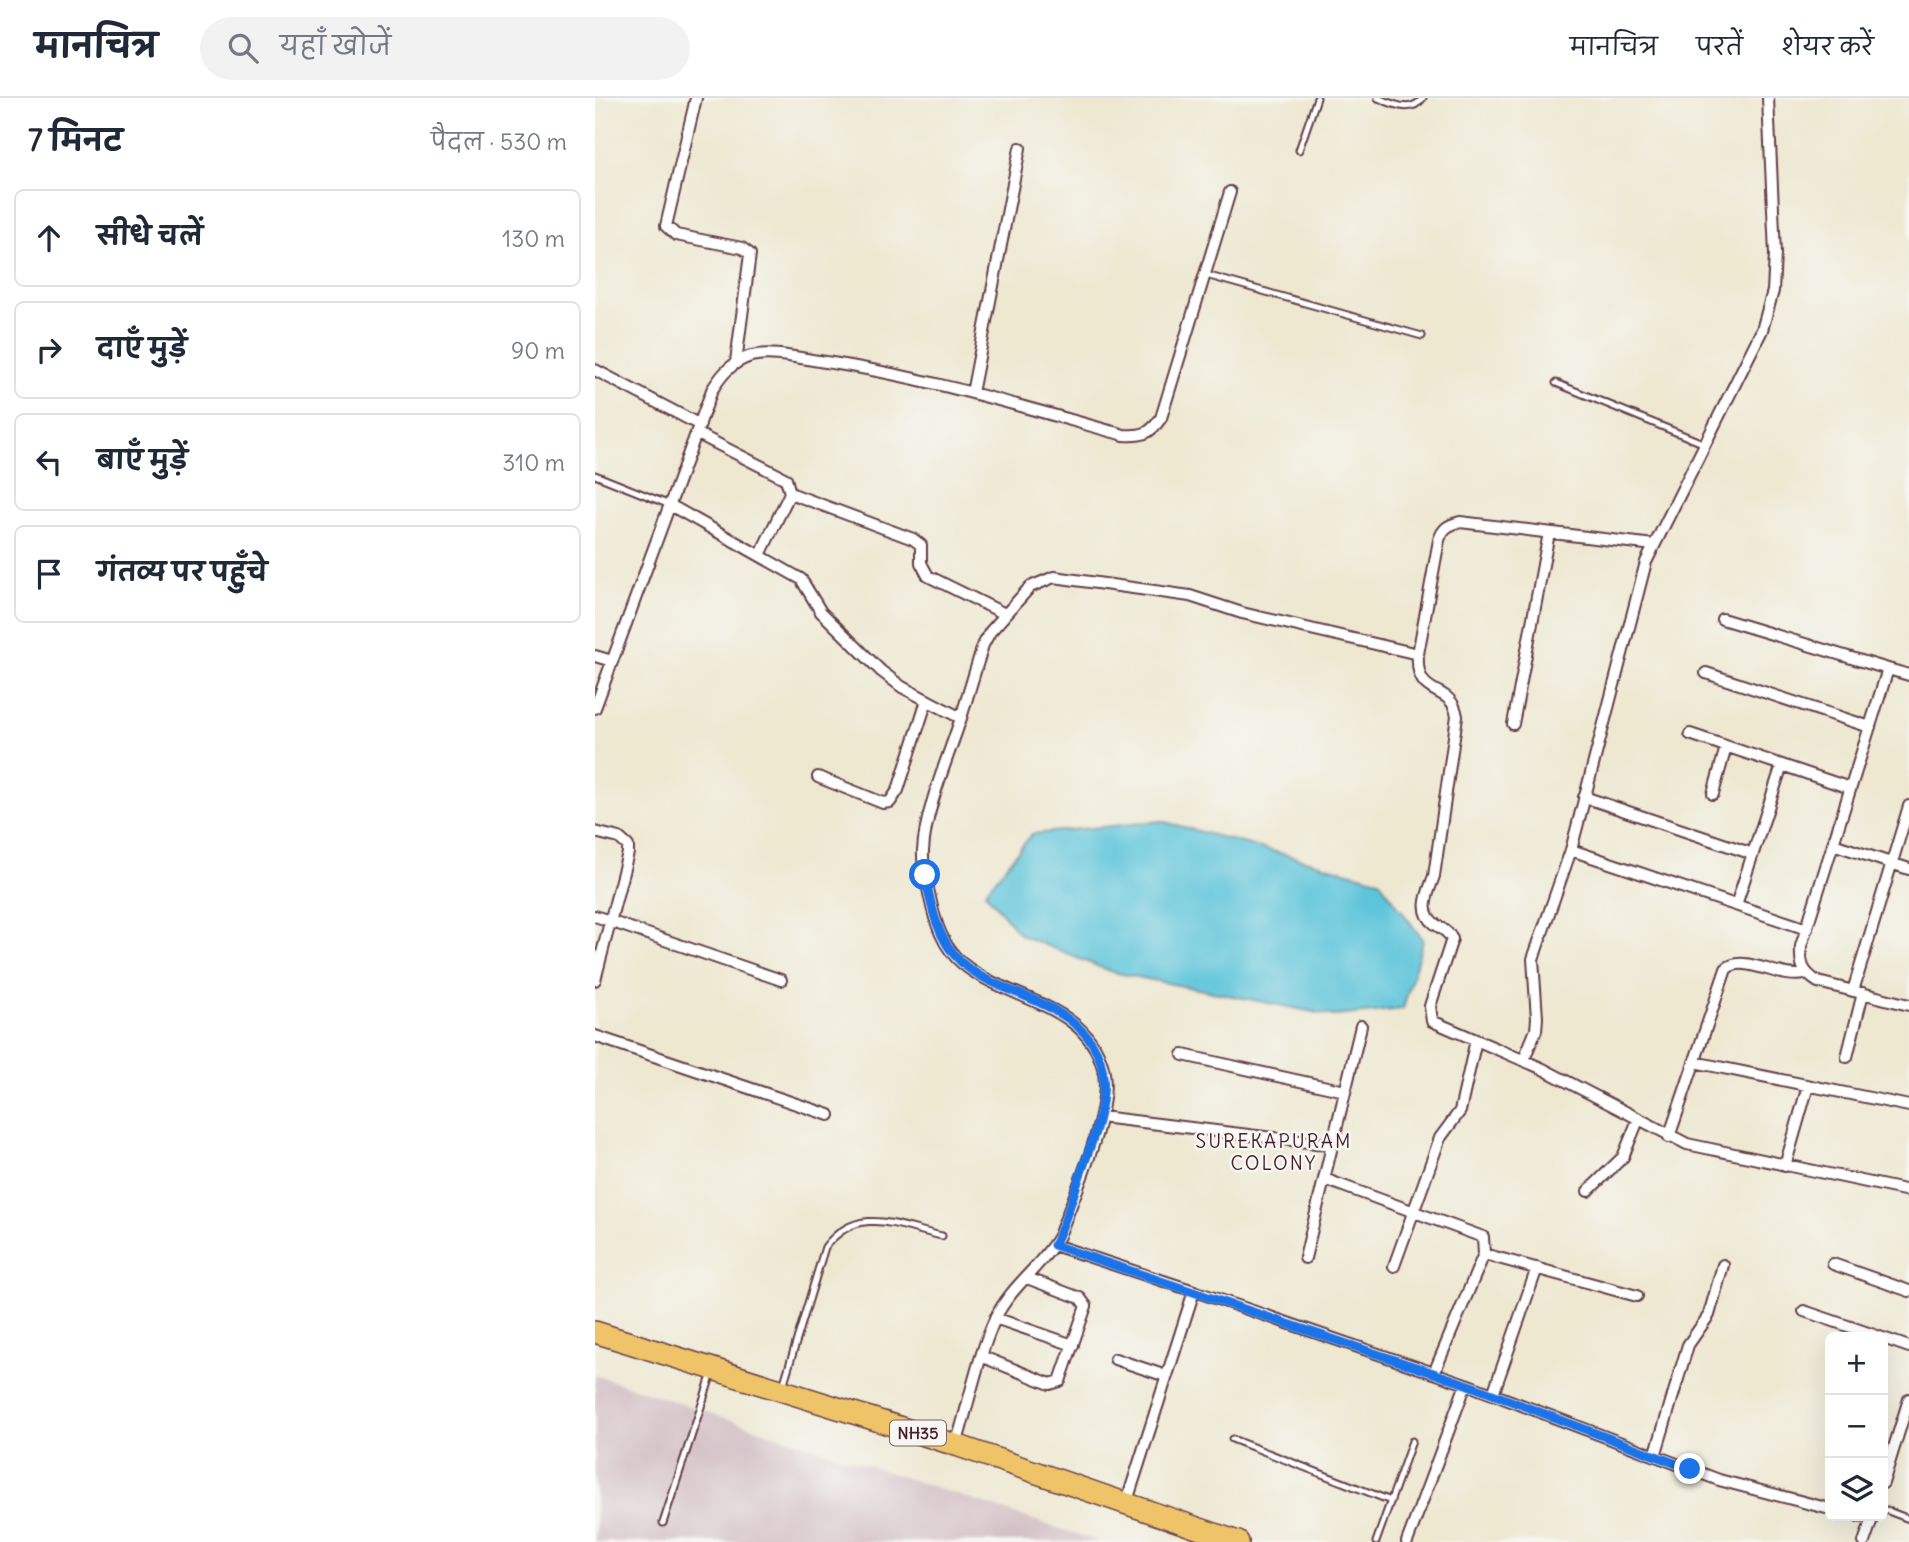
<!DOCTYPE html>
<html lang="hi">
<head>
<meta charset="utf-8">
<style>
	:root { --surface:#fff; --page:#f2f2f3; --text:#1f2937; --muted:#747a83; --line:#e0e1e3 }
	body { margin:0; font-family:Delius,"Playpen Sans Deva",sans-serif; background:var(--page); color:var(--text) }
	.controls { position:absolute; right:21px; bottom:21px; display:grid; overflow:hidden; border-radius:10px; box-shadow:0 7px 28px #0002 }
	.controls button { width:63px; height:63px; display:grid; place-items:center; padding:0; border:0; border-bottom:2px solid var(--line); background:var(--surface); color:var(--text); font:35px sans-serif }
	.stop { position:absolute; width:21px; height:21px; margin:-16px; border:5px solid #1a73e8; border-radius:50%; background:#fff }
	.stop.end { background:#1a73e8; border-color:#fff; box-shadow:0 2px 7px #0008 }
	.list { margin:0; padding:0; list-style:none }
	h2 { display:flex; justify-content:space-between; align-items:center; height:91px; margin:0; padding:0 28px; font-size:30px }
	h2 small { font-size:23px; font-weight:400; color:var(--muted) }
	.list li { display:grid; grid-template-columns:46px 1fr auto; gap:21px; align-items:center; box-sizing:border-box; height:98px; margin:0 14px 14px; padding:0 14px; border:2px solid var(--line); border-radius:10px }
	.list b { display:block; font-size:26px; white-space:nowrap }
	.list em { font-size:23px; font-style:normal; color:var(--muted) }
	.icon { flex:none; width:38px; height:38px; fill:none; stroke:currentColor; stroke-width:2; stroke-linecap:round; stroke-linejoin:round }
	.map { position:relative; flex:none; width:1314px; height:1444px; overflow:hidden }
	header { display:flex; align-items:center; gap:42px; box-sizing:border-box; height:98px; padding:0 35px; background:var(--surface); border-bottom:2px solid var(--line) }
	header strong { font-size:33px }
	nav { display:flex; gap:38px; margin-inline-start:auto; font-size:24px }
	.search { width:490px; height:63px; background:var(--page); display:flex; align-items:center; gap:18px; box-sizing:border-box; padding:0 24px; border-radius:38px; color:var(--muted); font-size:26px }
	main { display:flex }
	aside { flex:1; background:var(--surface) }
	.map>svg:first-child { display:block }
	.industrial { fill:#d2bec4 }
	.water { fill:#5dc5da; stroke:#547282; stroke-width:2 }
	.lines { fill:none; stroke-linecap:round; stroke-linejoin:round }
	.lane-casing { stroke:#633d44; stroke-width:9 }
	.street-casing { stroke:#633d44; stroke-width:14 }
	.highway-casing { stroke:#633d44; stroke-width:24 }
	.lane { stroke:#fff; stroke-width:5 }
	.street { stroke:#fff; stroke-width:10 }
	.highway { stroke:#efc469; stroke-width:21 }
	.route { stroke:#1a73e8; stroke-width:9 }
	.labels { text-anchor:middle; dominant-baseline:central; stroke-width:5; stroke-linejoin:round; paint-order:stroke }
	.shield { fill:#f6f6f2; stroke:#7e6067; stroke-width:2 }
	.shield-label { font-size:16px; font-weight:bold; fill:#4a1f2b }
	.neighbourhood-label { font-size:19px; letter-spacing:2px; fill:#4a1f2b; stroke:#f6f6f2 }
</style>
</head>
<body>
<header>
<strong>मानचित्र</strong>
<div class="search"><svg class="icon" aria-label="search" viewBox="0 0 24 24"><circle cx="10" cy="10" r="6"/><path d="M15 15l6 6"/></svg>यहाँ खोजें</div>
<nav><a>मानचित्र</a><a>परतें</a><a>शेयर करें</a></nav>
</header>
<main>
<aside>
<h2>7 मिनट<small>पैदल · 530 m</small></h2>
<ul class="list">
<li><svg class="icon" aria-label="ahead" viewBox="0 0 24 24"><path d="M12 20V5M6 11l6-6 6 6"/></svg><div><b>सीधे चलें</b></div><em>130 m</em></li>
<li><svg class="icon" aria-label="right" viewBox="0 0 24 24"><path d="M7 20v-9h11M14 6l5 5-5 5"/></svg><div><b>दाएँ मुड़ें</b></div><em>90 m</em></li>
<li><svg class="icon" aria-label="left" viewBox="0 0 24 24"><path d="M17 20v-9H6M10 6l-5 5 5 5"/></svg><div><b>बाएँ मुड़ें</b></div><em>310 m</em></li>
<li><svg class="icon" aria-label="arrive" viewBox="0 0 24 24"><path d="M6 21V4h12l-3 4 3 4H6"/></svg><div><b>गंतव्य पर पहुँचे</b></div></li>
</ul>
</aside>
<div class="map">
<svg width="1314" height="1444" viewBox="0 0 1314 1444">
	<rect width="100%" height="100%" fill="#f6f6f2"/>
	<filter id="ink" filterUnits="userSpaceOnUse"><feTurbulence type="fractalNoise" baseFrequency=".0143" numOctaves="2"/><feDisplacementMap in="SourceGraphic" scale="14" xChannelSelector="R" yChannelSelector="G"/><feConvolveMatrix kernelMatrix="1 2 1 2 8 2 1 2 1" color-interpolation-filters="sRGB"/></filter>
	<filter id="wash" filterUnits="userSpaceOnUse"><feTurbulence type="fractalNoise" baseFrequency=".00686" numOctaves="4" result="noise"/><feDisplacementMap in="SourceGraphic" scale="28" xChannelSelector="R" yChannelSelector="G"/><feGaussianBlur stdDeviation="1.57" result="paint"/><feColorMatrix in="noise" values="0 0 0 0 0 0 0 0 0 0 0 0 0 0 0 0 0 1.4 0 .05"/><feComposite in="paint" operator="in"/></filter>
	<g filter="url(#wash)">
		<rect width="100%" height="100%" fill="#eee8d1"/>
		<path class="industrial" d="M0,1277L505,1444H0Z"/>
		<path class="water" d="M566,723L784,782L828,842L808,911L739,918L517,874L425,837L390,794L437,736Z"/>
	</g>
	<g filter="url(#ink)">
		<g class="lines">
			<g class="lane-casing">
				<path id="lane" d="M783,0C798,6 816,16 828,0
					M704,52L722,0
					M611,177L827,238
					M961,285L1110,346
					M0,377L75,407
					M188,1288L230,1149C264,1106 301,1128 347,1138
					M637,1341L796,1403
					M1288,1411L1314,1421
					M68,1425L117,1275
					M781,1444L817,1343"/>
			</g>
			<g class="street-casing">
				<path id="street" d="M101,0L71,128L81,137L147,150L155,156L141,264
					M0,272L105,327
					M377,295L425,50
					M101,335L191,381L195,395L165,457
					M195,395L318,441L326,447V465L333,478L410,516
					M75,407L206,481L226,514L286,573L307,589L366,620C353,660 330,712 328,753C327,768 332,785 335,800C340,824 348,850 368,866C413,903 491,904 508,970C519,1010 479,1098 464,1138C447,1168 416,1188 401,1219C384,1254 373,1308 361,1347
					M1127,521L1293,571L1206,848C1205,866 1207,874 1223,884L1314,907
					M823,556L844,442C848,430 853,427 865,424L1059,447
					M0,558L17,563
					M1293,571L1314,577
					M1111,575L1275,629
					M0,610L117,292C127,276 137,264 156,258C177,253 203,260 224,263C328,278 428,309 529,337C548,338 555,336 566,320L635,94
					M366,620L388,547L395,534L435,489L459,479L595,498L647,515L823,556C820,604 856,583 862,618L839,778C833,795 823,813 840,826C847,831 853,833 857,841L835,908L837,923L946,970L1092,1046L1314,1093
					M918,626L954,435
					M1095,636L1255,690
					M223,679L288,705L295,704L303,692L332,602
					M1118,696L1131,649
					M989,699L1158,756
					M0,734L24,740L33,748V755L0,882
					M1238,746L1314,771
					M976,752L1212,831
					M1141,807L1187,667
					M0,818L186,882
					M1258,893L1314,708
					M0,938L234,1017
					M588,957L750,993
					M1252,959L1268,895
					M929,961L941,932L942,920L938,861L976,752L1051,464L1167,232L1178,193L1180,156L1173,0
					M1099,964L1314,1008
					M506,1019L737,1047
					M1074,1039L1131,871C1149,855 1184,882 1210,876
					M1190,1068L1213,988
					M729,1081L888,1139L889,1156L839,1275
					M993,1093L1028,1059L1043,1022
					M459,1147L599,1193
					M889,1156L1042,1198
					M710,1160L766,928
					M1238,1166L1314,1193
					M799,1168L845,1040L865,1013L881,942
					M1209,1213L1285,1239
					M400,1220L478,1247
					M1288,1240L1314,1249
					M388,1259L455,1286L465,1283L491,1208L485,1200L432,1180
					M520,1261L571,1278
					M898,1296L942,1170
					M1060,1358L1093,1247L1114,1217L1128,1167
					M1288,1385L1314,1301
					M531,1406L599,1193L871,1286L1124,1382L1235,1411
					M1263,1418L1277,1421L1269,1444
					M812,1444L871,1286"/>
			</g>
			<g class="highway-casing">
				<path id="highway" d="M0,1234L361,1347L643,1444"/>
			</g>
			<use href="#lane" class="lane"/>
			<use href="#street" class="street"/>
			<use href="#highway" class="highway"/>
		</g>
	</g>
	<g class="lines" filter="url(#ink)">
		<path class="route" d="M330,777C336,807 342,842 366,864C392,888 431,895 461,913C531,953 509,1011 487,1072C478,1097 471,1124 459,1147L871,1286L1095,1371"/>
	</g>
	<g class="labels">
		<rect class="shield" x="295" y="1322.5" width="56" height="25" rx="5"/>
		<g class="shield-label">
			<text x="323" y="1335">NH35</text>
		</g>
		<g class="neighbourhood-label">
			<text x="679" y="1043">SUREKAPURAM<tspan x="679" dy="22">COLONY</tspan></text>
		</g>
	</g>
</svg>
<div class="controls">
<button>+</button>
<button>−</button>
<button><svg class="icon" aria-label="layers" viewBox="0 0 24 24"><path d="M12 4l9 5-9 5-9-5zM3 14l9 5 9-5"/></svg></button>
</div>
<div class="stop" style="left:330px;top:777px"></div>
<div class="stop end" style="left:1095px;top:1371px"></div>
</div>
</main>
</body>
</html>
